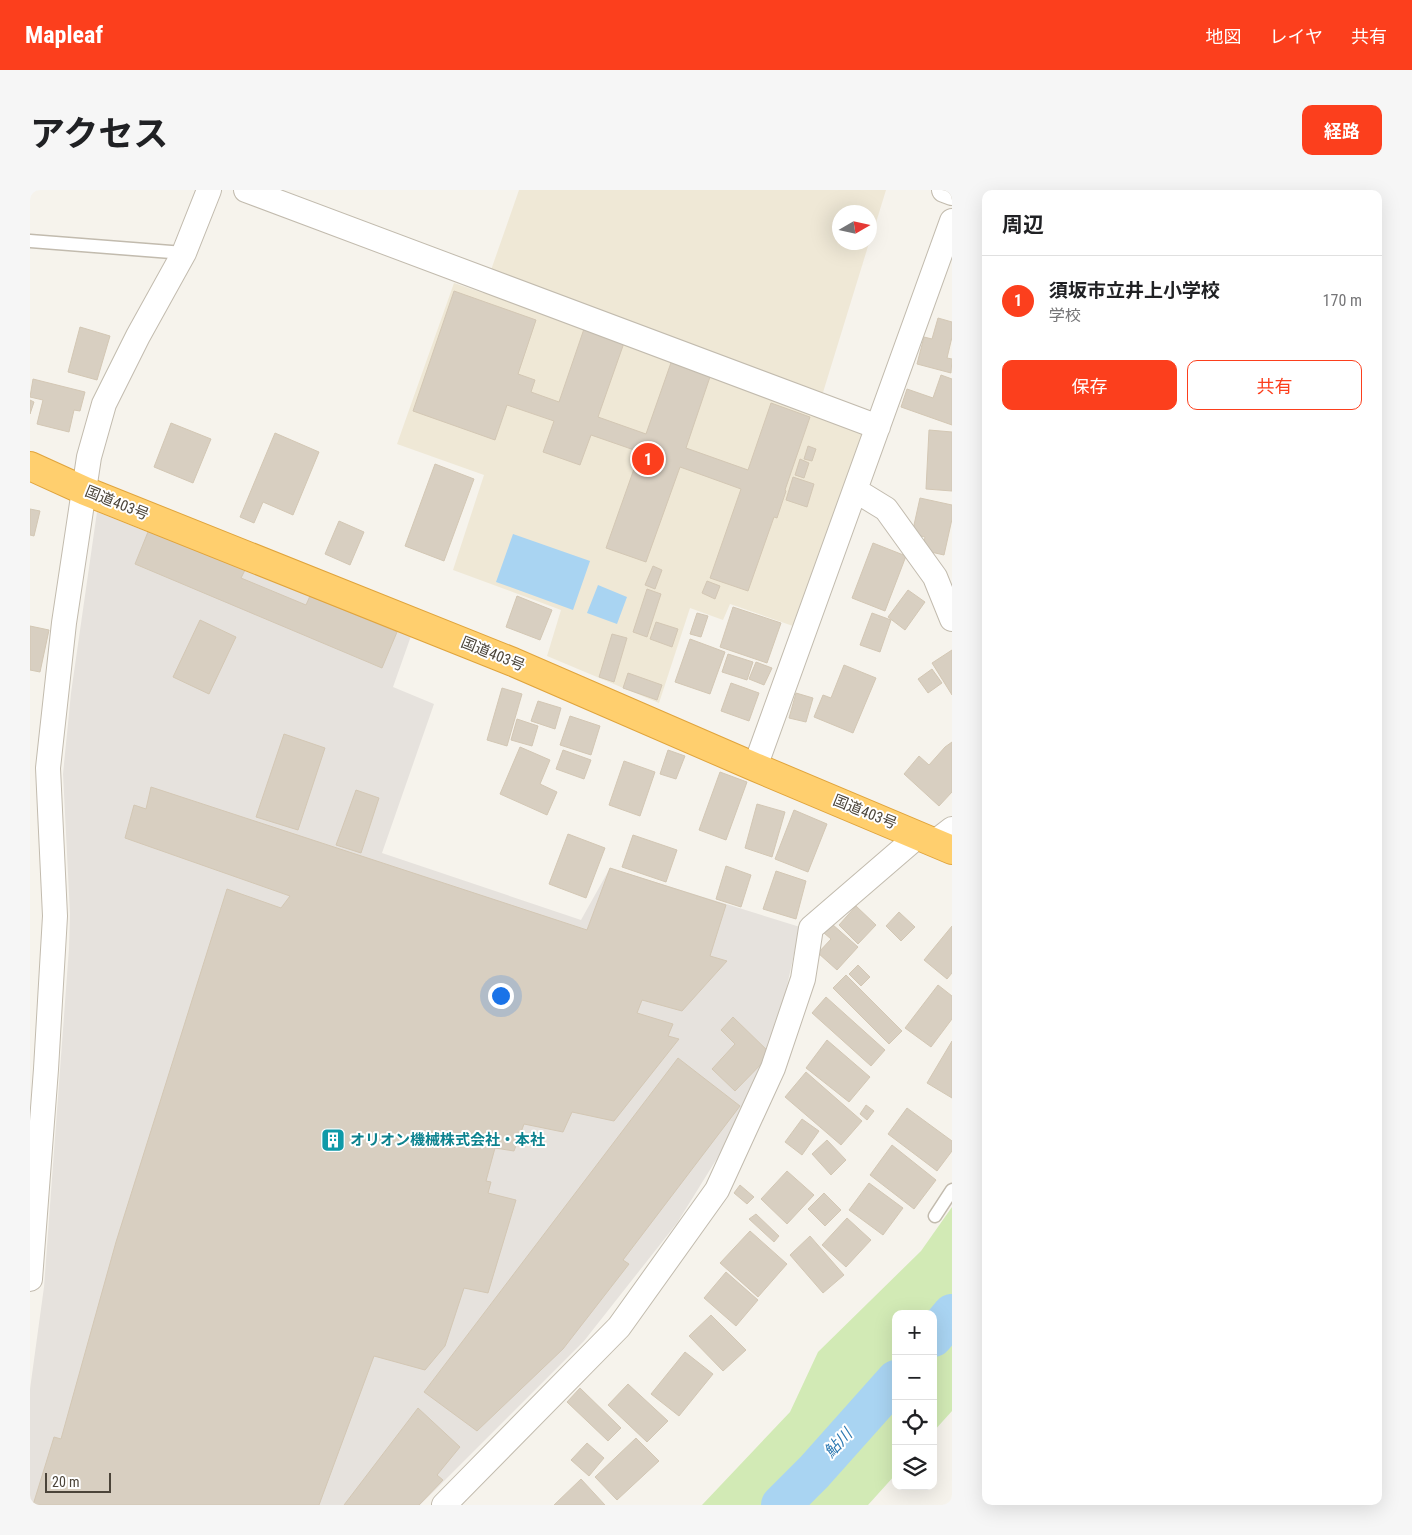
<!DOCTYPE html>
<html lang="ja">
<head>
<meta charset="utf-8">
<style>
	:root { --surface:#fff; --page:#f6f6f6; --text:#202124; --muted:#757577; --line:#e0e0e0; --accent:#fc3f1d }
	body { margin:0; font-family:"Roboto Condensed","Noto Sans JP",sans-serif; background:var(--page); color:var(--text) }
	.controls { position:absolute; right:15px; bottom:15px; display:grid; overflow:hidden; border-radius:10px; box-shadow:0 5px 20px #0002 }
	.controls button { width:45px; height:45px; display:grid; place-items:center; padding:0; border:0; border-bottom:1px solid var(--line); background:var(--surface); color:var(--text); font:25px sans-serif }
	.compass { position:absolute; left:802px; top:15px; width:45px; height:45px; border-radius:50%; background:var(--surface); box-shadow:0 5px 20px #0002; rotate:81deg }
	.scale { position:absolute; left:15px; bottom:12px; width:66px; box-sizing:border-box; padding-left:5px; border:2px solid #4b4439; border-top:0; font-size:14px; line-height:18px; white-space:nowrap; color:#4b4439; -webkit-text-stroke:4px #fff; paint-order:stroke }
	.you { position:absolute; left:470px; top:805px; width:18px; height:18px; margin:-12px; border:4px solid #fff; border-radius:50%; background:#1a73e8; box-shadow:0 0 0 8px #1a73e833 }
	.badge { display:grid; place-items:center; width:32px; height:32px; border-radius:50%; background:var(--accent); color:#fff; font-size:16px; font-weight:700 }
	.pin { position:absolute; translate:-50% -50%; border:2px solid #fff; box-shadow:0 1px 5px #0006 }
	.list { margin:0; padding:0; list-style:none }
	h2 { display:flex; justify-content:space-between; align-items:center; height:65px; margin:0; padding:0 20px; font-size:21px }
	h2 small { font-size:16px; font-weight:400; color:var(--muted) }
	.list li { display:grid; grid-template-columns:32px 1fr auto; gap:15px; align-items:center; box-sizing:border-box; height:90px; padding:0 20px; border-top:1px solid var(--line) }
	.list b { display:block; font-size:19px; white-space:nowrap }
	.list p { margin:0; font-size:16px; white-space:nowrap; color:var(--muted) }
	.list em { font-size:16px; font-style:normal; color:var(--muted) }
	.actions { display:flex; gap:10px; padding:15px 20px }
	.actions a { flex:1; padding:11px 0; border:1px solid var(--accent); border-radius:10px; text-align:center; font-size:18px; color:var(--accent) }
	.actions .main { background:var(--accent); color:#fff }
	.icon { flex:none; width:28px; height:28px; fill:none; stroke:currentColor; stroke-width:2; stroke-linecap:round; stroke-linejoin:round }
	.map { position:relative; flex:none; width:922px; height:1315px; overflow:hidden; border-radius:10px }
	header { display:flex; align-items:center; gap:30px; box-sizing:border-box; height:70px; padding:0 25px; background:var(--accent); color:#fff }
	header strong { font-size:24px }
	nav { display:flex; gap:28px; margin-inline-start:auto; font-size:18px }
	.intro { display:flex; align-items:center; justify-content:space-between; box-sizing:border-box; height:120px; padding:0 30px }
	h1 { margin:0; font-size:35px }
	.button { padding:12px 22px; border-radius:10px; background:var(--accent); color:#fff; font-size:18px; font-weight:700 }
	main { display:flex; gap:30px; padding:0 30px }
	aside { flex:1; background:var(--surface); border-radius:10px; box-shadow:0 5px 20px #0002 }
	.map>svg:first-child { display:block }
	.industrial { fill:#e6e2dd }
	.education { fill:#efe8d6 }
	.green { fill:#d2eab5 }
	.water { fill:#a9d4f2 }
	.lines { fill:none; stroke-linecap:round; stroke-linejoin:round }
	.river { stroke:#a9d4f2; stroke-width:40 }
	.building { fill:#d8cfc1; stroke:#d3c7b4 }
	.lane-casing { stroke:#c2bbae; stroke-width:15 }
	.street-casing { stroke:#c2bbae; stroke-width:26 }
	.highway-casing { stroke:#e0a43c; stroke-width:30 }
	.lane { stroke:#fff; stroke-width:12 }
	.street { stroke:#fff; stroke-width:24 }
	.highway { stroke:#ffcf6e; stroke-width:28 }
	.labels { text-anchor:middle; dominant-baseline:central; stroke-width:4; stroke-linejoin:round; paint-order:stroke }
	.street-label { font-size:15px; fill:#4b4439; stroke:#fff }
	.culture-label { font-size:15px; font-weight:bold; fill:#0d838f; stroke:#fff; text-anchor:start }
	.water-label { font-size:16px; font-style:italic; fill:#2e7ab2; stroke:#fff }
</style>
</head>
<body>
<header>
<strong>Mapleaf</strong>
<nav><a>地図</a><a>レイヤ</a><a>共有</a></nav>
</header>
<div class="intro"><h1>アクセス</h1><a class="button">経路</a></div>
<main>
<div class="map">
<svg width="922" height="1315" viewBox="0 0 922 1315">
	<rect width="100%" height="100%" fill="#f6f3ec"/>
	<path class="industrial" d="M67,322L381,446L363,497L404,514L352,663L551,730L580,678L770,737L749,832L717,920L647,1033L554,1151L390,1315H0V1199L14,1097L39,758L40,724L33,584L41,503Z"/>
	<path class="education" d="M489,0H856L840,52L839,22H809V52L839,53L787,222L836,240L763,436L700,414L693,430L660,418L629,513L517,466L531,420L423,380L454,285L367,254L424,93L453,103Z"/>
	<path class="green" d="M922,1017V1109L903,1132V1124H866V1177L787,1264L737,1315H672L760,1222L788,1162L891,1061Z
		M922,1146V1221L903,1242V1167Z
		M866,1208V1284L838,1315H768Z"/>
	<path class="water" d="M483,344L560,371L543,420L466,392Z
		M568,395L597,407L587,434L557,423Z"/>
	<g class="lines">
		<path class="river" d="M903,1147L922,1124
			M751,1315L784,1282L866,1190"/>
	</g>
	<path class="building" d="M424,101L506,130L488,184L505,190L501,202L529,212L555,136L595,150L568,227L616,244L643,167L682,181L656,258L718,280L741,213L780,227L755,300L756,301L747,328L744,327L718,401L680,388L711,299L650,277L616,372L576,358L610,262L561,245L550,275L513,262L524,231L477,215L465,250L383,221Z
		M908,128L922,132V147L917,168L922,169L921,183L887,174L894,147L902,149Z
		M50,137L80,146L67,190L38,182Z
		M911,185L922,189V235L871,217L877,199L903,208Z
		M3,189L55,202L50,221L44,220L39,242L7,234L13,210L0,207Z
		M0,210L4,212L0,224Z
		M141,233L181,249L163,293L124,277Z
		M899,240L922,242V301L896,299Z
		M245,243L289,262L263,325L233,312L224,333L210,327Z
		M778,256L786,259L782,271L774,269Z
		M770,269L779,273L774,288L765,285Z
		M405,274L444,289L414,371L375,356Z
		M763,287L784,294L777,317L756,310Z
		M890,308L922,315V329L914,365L892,360L895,347L882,344Z
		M0,319L10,321L4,346L0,345Z
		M309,331L334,342L320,375L295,364Z
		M120,337L216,378L211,388L276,415L280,406L367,442L352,478L105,374Z
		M843,353L876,366L855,421L822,408Z
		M623,376L632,380L625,399L615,395Z
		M677,391L690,396L685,409L672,403Z
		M617,399L631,404L617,447L603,442Z
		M878,400L895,412L875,440L858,427Z
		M487,406L522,420L510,450L476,437Z
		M703,417L751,433L737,473L690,457Z
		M667,423L678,426L671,447L660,444Z
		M842,423L861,430L850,462L830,455Z
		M170,430L206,447L179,504L143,487Z
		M626,432L648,439L642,457L620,449Z
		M0,436L19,440L10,482L0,480Z
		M582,444L597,448L584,492L569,487Z
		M660,449L695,462L680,504L645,492Z
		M922,460V505L902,473Z
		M698,464L723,472L717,490L692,482Z
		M726,472L742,478L734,495L719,489Z
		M814,475L846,488L823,543L784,527L793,505L801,508Z
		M902,479L912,493L898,503L888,489Z
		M598,483L632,495L627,510L593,498Z
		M701,493L729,503L719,531L691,521Z
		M472,498L492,504L477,556L457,550Z
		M766,503L783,508L776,532L759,528Z
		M508,511L531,518L525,539L501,531Z
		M540,526L570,536L561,565L530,555Z
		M487,529L508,536L502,556L481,550Z
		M254,544L295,558L268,640L226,627Z
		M922,552V602L909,616L874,584L889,566L899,575L915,557Z
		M490,557L520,570L510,594L527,602L517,625L470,604Z
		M533,560L561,570L554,589L526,579Z
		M638,560L655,566L646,589L630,584Z
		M594,571L625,582L610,626L579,615Z
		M690,582L717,592L696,650L669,640Z
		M121,597L557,740L580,678L696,715L680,766L697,771L652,821L612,810L607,823L643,834L638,846L649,849L584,931L542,922L533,942L494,934L484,961L465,958L456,991L461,992L458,1003L486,1010L458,1103L434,1098L415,1156L395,1180L344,1166L289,1315H3L24,1247L31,1249L86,1052L197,699L251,718L260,706L95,648L104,615L116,619Z
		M326,600L349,608L331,663L306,655Z
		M727,614L755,622L742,667L715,658Z
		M764,620L797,634L778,682L745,669Z
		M538,644L575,658L556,708L519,694Z
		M603,645L647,660L636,692L592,677Z
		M696,676L721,685L711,717L686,709Z
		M746,681L776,691L766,729L733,719Z
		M826,716L846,735L828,754L809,735Z
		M869,722L885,737L871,751L856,736Z
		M802,734L828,757L807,780L788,763L801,749L794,743Z
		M922,736V783L917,789L894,770Z
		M828,775L840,787L831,796L819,784Z
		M816,785L872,841L859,854L803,798Z
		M908,795L922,806V829L901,857L875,838Z
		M796,807L855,860L841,876L782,823Z
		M703,827L741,864L705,901L682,879L705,854L691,840Z
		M797,850L840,887L819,912L776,878Z
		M922,851V908L897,893Z
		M648,868L710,916L593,1070L599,1074L533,1159L447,1241L394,1202Z
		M776,882L832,931L811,955L755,907Z
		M836,915L844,921L837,930L830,924Z
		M877,918L922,951V961L907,981L858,944Z
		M772,929L789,941L772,965L755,952Z
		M797,950L816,970L801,985L782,964Z
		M862,955L906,990L884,1019L840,985Z
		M757,981L784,1005L757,1034L731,1009Z
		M839,993L873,1018L853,1045L819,1020Z
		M710,995L724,1007L717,1014L704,1003Z
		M794,1003L811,1020L795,1036L778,1019Z
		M726,1024L749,1046L744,1052L719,1029Z
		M817,1028L841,1050L816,1077L792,1055Z
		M720,1041L757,1074L728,1107L690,1073Z
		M780,1046L814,1085L793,1103L760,1065Z
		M696,1082L728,1110L706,1136L674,1108Z
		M681,1125L716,1160L693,1181L659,1146Z
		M655,1162L683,1184L649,1226L621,1204Z
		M598,1194L638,1231L617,1252L578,1215Z
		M550,1198L591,1238L578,1251L537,1212Z
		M388,1218L430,1257L407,1285L413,1290L389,1315H314Z
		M606,1248L629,1271L587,1310L565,1287Z
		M557,1253L574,1268L559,1286L541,1270Z
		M551,1289L575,1315H524Z"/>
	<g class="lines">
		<g class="lane-casing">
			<path id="lane" d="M0,51L154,63
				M905,1026L922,1000"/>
		</g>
		<g class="street-casing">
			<path id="street" d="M216,0L848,237
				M914,0L922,3
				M825,300L856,319L905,387L922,429
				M725,577L922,31
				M905,652L922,639
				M0,1089L16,879L25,726L18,578L34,433L59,267L74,214L108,146L154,63L179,0
				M414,1315L589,1137L687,1000L743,878L773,789L781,738L889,645"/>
		</g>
		<g class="highway-casing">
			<path id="highway" d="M0,276L55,301L483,472L725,577L922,660"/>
		</g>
		<use href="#lane" class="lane"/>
		<use href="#street" class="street"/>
		<use href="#highway" class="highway"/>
	</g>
	<defs>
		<g id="building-square" transform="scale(1.25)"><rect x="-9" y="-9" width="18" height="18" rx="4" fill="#0f9aa8" stroke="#fff"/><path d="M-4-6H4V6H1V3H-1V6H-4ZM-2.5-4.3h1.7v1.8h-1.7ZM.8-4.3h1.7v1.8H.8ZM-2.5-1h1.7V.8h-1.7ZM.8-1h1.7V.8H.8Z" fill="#fff"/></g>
	</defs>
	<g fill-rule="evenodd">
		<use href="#building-square" x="303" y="950"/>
	</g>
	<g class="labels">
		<g class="street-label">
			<text transform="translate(87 313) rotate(22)">国道403号</text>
			<text transform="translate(463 464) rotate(22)">国道403号</text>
			<text transform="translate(835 622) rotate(22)">国道403号</text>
		</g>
		<g class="culture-label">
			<text x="320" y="950">オリオン機械株式会社・本社</text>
		</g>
		<g class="water-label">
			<text transform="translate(808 1253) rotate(-47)">鮎川</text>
		</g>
	</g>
</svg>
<div class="controls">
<button>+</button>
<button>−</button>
<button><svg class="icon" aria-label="locate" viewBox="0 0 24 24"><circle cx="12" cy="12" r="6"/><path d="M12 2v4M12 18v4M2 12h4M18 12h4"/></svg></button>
<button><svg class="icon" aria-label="layers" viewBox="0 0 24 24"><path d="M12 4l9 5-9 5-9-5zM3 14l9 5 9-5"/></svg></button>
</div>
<svg class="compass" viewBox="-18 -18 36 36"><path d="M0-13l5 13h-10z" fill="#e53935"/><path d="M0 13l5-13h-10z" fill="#757577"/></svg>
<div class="scale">20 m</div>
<div class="you"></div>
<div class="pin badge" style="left:618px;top:269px">1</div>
</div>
<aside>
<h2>周辺<small></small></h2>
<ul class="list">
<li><span class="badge">1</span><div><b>須坂市立井上小学校</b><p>学校</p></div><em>170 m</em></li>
</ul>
<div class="actions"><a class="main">保存</a><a>共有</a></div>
</aside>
</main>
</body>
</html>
